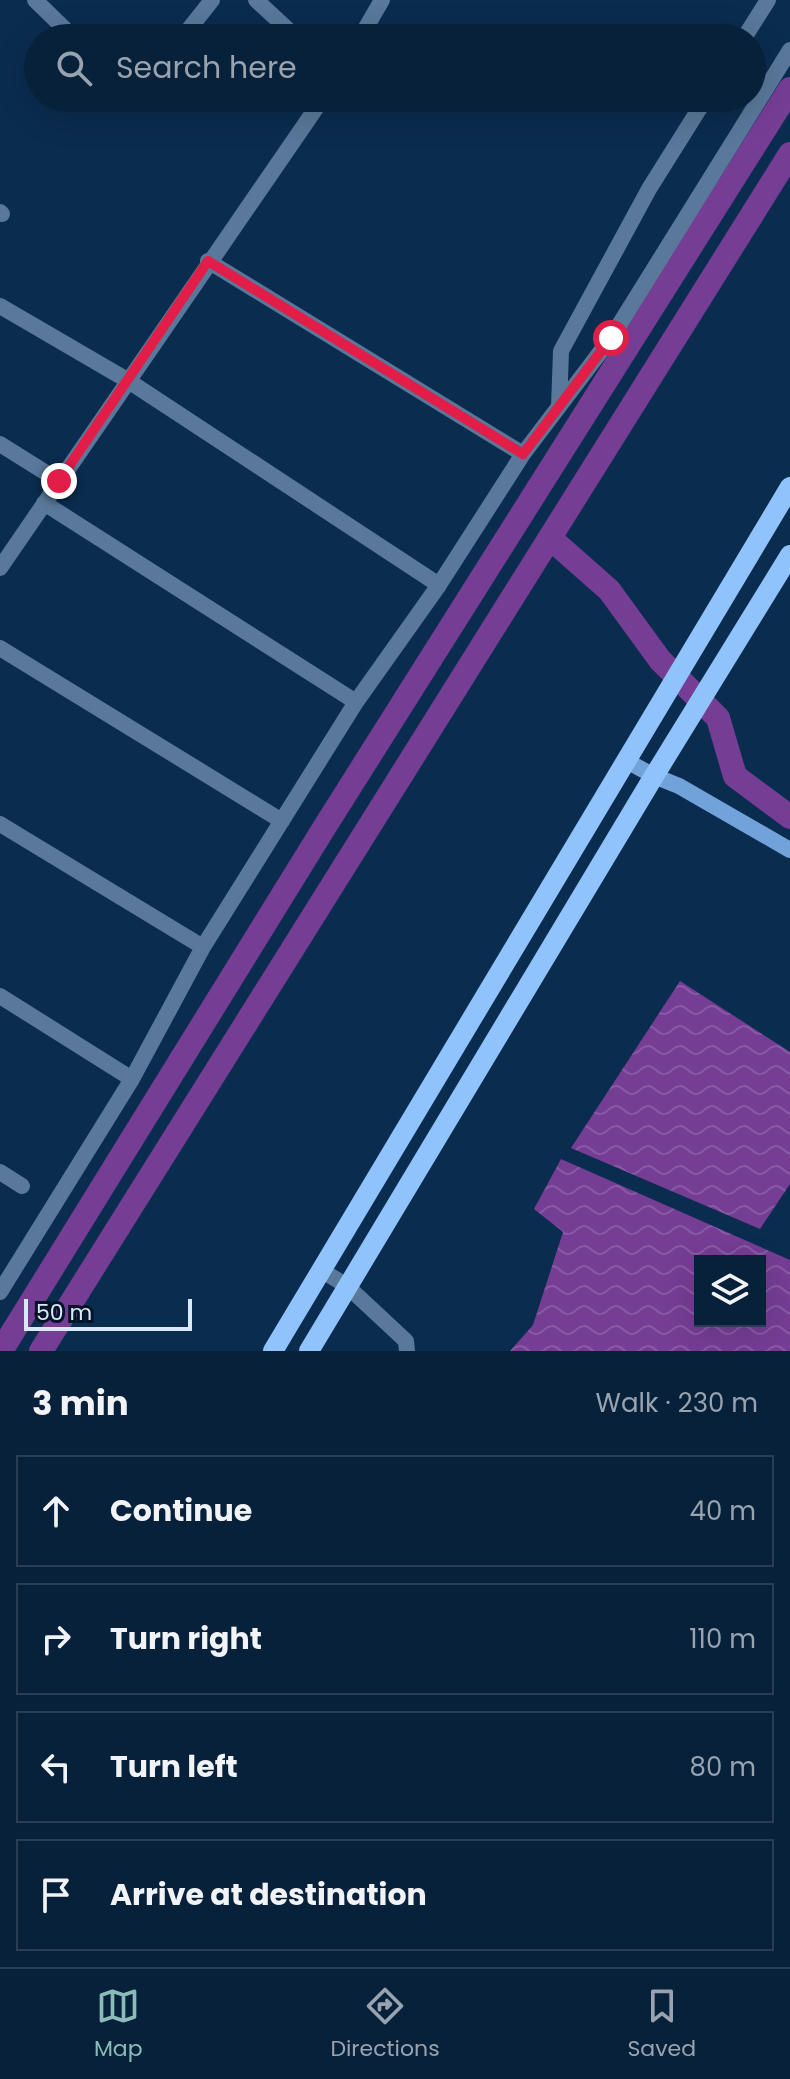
<!DOCTYPE html>
<html lang="en">
<head>
<meta charset="utf-8">
<style>
	:root { --surface:#08213b; --page:#112942; --text:#f1f3f6; --muted:#98a3af; --line:#293e55; --accent:#8bbbb9 }
	body { margin:0; font-family:Poppins,sans-serif; background:var(--page); color:var(--text) }
	.controls { position:absolute; right:24px; bottom:24px; display:grid; overflow:hidden; border-radius:0px; box-shadow:0 8px 32px #0002 }
	.controls button { width:72px; height:72px; display:grid; place-items:center; padding:0; border:0; border-bottom:2px solid var(--line); background:var(--surface); color:var(--text); font:40px sans-serif }
	.scale { position:absolute; left:24px; bottom:20px; width:168px; box-sizing:border-box; padding-left:8px; border:4px solid #dae9fa; border-top:0; font-size:22px; line-height:28px; white-space:nowrap; color:#dae9fa; -webkit-text-stroke:6px #041528; paint-order:stroke }
	.stop { position:absolute; width:24px; height:24px; margin:-18px; border:6px solid #e11d48; border-radius:50%; background:#fff }
	.stop.end { background:#e11d48; border-color:#fff; box-shadow:0 2px 8px #0008 }
	.list { margin:0; padding:0; list-style:none }
	h2 { display:flex; justify-content:space-between; align-items:center; height:104px; margin:0; padding:0 32px; font-size:34px }
	h2 small { font-size:26px; font-weight:400; color:var(--muted) }
	.list li { display:grid; grid-template-columns:52px 1fr auto; gap:24px; align-items:center; box-sizing:border-box; height:112px; margin:0 16px 16px; padding:0 16px; border:2px solid var(--line); border-radius:0px }
	.list b { display:block; font-size:30px; white-space:nowrap }
	.list em { font-size:26px; font-style:normal; color:var(--muted) }
	.icon { flex:none; width:44px; height:44px; fill:none; stroke:currentColor; stroke-width:2; stroke-linecap:round; stroke-linejoin:round }
	.map { position:relative; flex:none; width:790px; height:1351px; overflow:hidden }
	.search { position:absolute; background:var(--surface); box-shadow:0 8px 32px #0002; left:24px; right:24px; top:24px; height:88px; display:flex; align-items:center; gap:20px; box-sizing:border-box; padding:0 28px; border-radius:44px; color:var(--muted); font-size:30px }
	.sheet { height:616px; background:var(--surface) }
	nav { display:flex; justify-content:space-around; align-items:center; box-sizing:border-box; height:112px; border-top:2px solid var(--line); background:var(--surface); font-size:22px; color:var(--muted) }
	nav a { display:grid; justify-items:center; gap:4px }
	nav .on { color:var(--accent) }
	.map>svg:first-child { display:block }
	.water { fill:url(#water-waves); fill-rule:evenodd }
	.lines { fill:none; stroke-linecap:round; stroke-linejoin:round }
	.canal { stroke:#753d94; stroke-width:24 }
	.street { stroke:#59789a; stroke-width:16 }
	.secondary { stroke:#71a3da; stroke-width:16 }
	.primary { stroke:#90c3fc; stroke-width:20 }
	.route { stroke:#e11d48; stroke-width:10 }
</style>
</head>
<body>
<div class="map">
<svg width="790" height="1351" viewBox="0 0 790 1351">
	<defs>
		<pattern id="water-waves" width="16" height="10" patternUnits="userSpaceOnUse" patternTransform="scale(2)"><rect width="16" height="10" fill="#753d94"/><path d="M0 5q4-4 8 0t8 0" fill="none" stroke="#8859a4"/></pattern>
	</defs>
	<rect width="100%" height="100%" fill="#0a2c4f"/>
	<path class="water" d="M680,981L790,1052V1184L760,1229L571,1148Z
		M561,1159L790,1260V1351H510L533,1325L563,1232L534,1209ZM700,1261H760V1321H700Z"/>
	<g class="lines">
		<path class="canal" d="M550,538L609,590L660,660L718,718L735,776L790,817
			M1,1351L324,828L790,89
			M41,1351L790,154"/>
		<path class="street" d="M35,0L74,38
			M256,0L297,38
			M182,38L212,0
			M360,38L382,0
			M744,38L768,0
			M0,212L2,214
			M208,261L523,454
			M0,306L127,380L439,585
			M559,407L561,351L649,189L706,98
			M0,444L59,481
			M44,503L356,702
			M0,568L323,98
			M0,648L282,821
			M0,824L203,947
			M0,996L132,1079
			M0,1172L22,1186
			M321,1270L347,1286L406,1341L407,1351
			M0,1292L132,1079L203,947L356,702L439,585L523,454L611,338L790,50"/>
		<path class="secondary" d="M625,760L654,776L679,786L790,850"/>
		<path class="primary" d="M273,1351L790,487
			M309,1351L654,776L790,555"/>
	</g>
	<g class="lines">
		<path class="route" d="M59,481L208,261L523,454L611,338"/>
	</g>
</svg>
<div class="controls">
<button><svg class="icon" aria-label="layers" viewBox="0 0 24 24"><path d="M12 4l9 5-9 5-9-5zM3 14l9 5 9-5"/></svg></button>
</div>
<div class="scale">50 m</div>
<div class="stop" style="left:611px;top:338px"></div>
<div class="stop end" style="left:59px;top:481px"></div>
<div class="search"><svg class="icon" aria-label="search" viewBox="0 0 24 24"><circle cx="10" cy="10" r="6"/><path d="M15 15l6 6"/></svg>Search here</div>
</div>
<section class="sheet">
<h2>3 min<small>Walk · 230 m</small></h2>
<ul class="list">
<li><svg class="icon" aria-label="ahead" viewBox="0 0 24 24"><path d="M12 20V5M6 11l6-6 6 6"/></svg><div><b>Continue</b></div><em>40 m</em></li>
<li><svg class="icon" aria-label="right" viewBox="0 0 24 24"><path d="M7 20v-9h11M14 6l5 5-5 5"/></svg><div><b>Turn right</b></div><em>110 m</em></li>
<li><svg class="icon" aria-label="left" viewBox="0 0 24 24"><path d="M17 20v-9H6M10 6l-5 5 5 5"/></svg><div><b>Turn left</b></div><em>80 m</em></li>
<li><svg class="icon" aria-label="arrive" viewBox="0 0 24 24"><path d="M6 21V4h12l-3 4 3 4H6"/></svg><div><b>Arrive at destination</b></div></li>
</ul>
</section>
<nav>
<a class="on"><svg class="icon" aria-label="map" viewBox="0 0 24 24"><path d="M3 6l6-2 6 2 6-2v14l-6 2-6-2-6 2zM9 4v14M15 6v14"/></svg>Map</a>
<a><svg class="icon" aria-label="directions" viewBox="0 0 24 24"><path d="M12 3l9 9-9 9-9-9zM9 14v-3h6M13 9l2 2-2 2"/></svg>Directions</a>
<a><svg class="icon" aria-label="saved" viewBox="0 0 24 24"><path d="M7 4h10v16l-5-4-5 4z"/></svg>Saved</a>
</nav>
</body>
</html>
